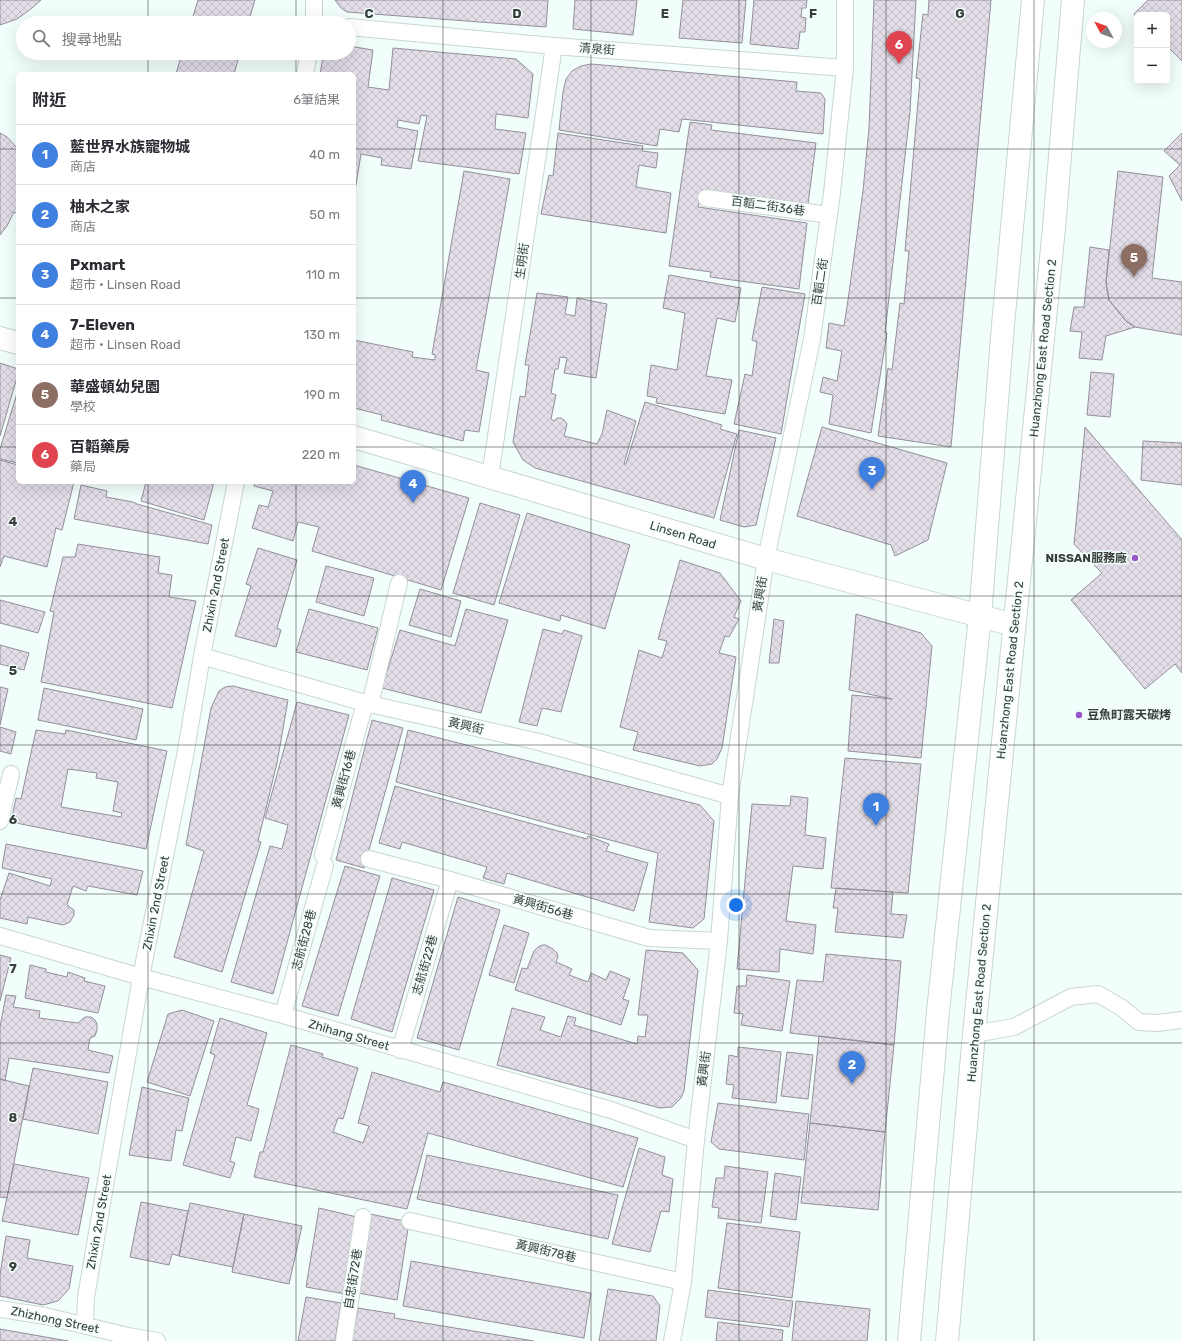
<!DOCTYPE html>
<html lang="zh-TW">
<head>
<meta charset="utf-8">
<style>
	:root { --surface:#fff; --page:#f2f2f3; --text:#2b2b33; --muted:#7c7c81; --line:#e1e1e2; --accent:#0f766e }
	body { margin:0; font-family:Rubik,"Noto Sans TC",sans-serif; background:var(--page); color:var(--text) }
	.controls { position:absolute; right:12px; top:12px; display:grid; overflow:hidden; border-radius:6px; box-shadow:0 4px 16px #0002 }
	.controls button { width:36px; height:36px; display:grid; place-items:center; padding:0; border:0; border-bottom:1px solid var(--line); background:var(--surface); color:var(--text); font:20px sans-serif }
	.compass { position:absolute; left:1086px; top:12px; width:36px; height:36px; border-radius:50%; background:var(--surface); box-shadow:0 4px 16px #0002; rotate:311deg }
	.you { position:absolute; left:736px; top:905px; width:14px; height:14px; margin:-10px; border:3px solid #fff; border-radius:50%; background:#1a73e8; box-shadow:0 0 0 6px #1a73e833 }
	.badge { display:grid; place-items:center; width:26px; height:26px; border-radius:50%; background:var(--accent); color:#fff; font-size:13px; font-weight:700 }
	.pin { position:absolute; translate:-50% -33px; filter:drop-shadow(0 1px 2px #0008) }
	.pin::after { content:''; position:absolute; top:21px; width:14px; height:12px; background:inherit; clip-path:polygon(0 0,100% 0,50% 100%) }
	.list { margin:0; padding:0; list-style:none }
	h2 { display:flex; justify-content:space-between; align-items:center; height:52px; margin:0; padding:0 16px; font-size:17px }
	h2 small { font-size:13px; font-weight:400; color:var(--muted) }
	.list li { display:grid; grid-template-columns:26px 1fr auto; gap:12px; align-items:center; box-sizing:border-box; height:60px; padding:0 16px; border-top:1px solid var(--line) }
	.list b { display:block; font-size:15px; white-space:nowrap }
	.list p { margin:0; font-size:13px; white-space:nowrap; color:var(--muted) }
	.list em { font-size:13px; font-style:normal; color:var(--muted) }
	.icon { flex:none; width:22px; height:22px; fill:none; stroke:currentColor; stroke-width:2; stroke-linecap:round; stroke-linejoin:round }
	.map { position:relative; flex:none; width:1182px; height:1341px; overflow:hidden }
	.search { position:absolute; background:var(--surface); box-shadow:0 4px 16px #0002; left:16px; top:16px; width:340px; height:44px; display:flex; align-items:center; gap:10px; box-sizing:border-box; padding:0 14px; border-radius:22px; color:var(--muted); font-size:15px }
	.panel { position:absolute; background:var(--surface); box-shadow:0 4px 16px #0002; left:16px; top:72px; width:340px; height:412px; border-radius:6px }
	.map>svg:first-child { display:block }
	.building { fill:url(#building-cross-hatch); stroke:#948f99; fill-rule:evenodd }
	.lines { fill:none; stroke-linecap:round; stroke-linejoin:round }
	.lane-casing { stroke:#c9d6d3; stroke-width:18 }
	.street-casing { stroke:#c9d6d3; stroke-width:24 }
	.secondary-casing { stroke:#c9d6d3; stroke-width:24 }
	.lane { stroke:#fff; stroke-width:16 }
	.street { stroke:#fff; stroke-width:22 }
	.secondary { stroke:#fff; stroke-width:22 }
	.grid { fill:none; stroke:#393e3d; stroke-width:1; stroke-opacity:0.55 }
	.poi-dot { fill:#9a54c9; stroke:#f1fefb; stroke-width:1.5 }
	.labels { text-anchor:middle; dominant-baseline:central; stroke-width:3; stroke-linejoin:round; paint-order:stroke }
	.street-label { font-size:12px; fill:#393e3d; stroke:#f1fefb }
	.poi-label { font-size:12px; font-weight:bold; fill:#393e3d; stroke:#f1fefb; text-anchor:end }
	.grid-label { font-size:13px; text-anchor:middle; font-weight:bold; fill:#393e3d; stroke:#f1fefb; stroke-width:3; stroke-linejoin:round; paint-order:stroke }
</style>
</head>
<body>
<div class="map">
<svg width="1182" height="1341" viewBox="0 0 1182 1341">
	<defs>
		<pattern id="building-cross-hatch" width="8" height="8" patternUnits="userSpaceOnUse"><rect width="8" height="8" fill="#e3dde8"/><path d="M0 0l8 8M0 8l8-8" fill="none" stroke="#c4bfc8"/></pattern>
	</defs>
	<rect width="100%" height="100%" fill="#f1fefb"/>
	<path class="building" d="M0,0H41L32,8L17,19L0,25Z
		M198,0H255L248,23H191Z
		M335,0H548L546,27L347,12L341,8Z
		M575,0H637L633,35L573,29Z
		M683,0H746L742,43L679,38Z
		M754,0H807L806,8H802L801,17L806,18L805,32H800L798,49L750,44Z
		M874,0H916L910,112L885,333H887L871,433L829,424L833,395L820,392L823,377L837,381L842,351L826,348L829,323L844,326L848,300L863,191L869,128Z
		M929,0H991L951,447L878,436L888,368L892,370L900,303L904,304L909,251H905L920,79L916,78L923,14L928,15Z
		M1148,0H1182V61L1167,46V15H1137V18L1134,14Z
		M349,46L373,50L368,87L389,90L393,48L516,59L533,74L528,118L496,114L495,129L526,133L519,174L418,161L427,116L421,115L419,124L398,120L397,127L418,131L411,169L381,165L382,158L361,154L354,197V74H320L323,57L327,53H349Z
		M182,53H240L234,74H176Z
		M591,64L797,82L796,91L821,93L825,99L823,134L682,119L679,132L660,129L657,146L559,130L563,92L566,79L572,71L581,66Z
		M690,122L712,125L711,130L816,143L808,204L702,190L698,207L807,223L799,289L710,277L711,272L669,266Z
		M0,133L7,137L18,149V214L14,212L7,226L0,235Z
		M558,133L643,146L642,151L658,153L656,168L639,165L636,187L671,193L666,233L541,214L549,175L553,176Z
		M1182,133V201L1169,176L1180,165L1164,151Z
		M464,171L510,179L476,370L489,373L479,432L465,430L463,441L381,420L382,415L354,408V340L413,352L412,357L435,360V355L432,354Z
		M1118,171L1163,177L1152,278L1182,282V335L1135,327L1126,321L1109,300L1106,283Z
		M1090,247L1109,250L1106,283L1109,300L1126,321L1135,327L1106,336L1102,360L1079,358L1082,332L1070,331L1074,307H1084Z
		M669,275L741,288L735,322L717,318L706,376L732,380L725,414L656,403L657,398L647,396L651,365L677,370L685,313L663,308Z
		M762,287L805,294L781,434L734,424L745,374L752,376L757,342L752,340Z
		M537,293L568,297L565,314L575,316L577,298L607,304L596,378L564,373L567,358L560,357L558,369H555L551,393L556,395L551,419L554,421L557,418H561L564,420L567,424L564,436L597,444L602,434L607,410L636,421L624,464H626L645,402L722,425L720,429L737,434L714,518L535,468L523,460L513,442L520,396L525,397L529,365H525Z
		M0,363L18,369V374L0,436Z
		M1091,372L1114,374L1110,417L1087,415Z
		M18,390V463L0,459V449Z
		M822,427L947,463L928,540L895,556L891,545L797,516Z
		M1085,427L1182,540V673L1175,664L1145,689L1071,600L1102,573L1074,544Z
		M739,430L776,438L756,525L744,527L720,520Z
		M1143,441L1182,443V485L1141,480Z
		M0,460L18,465V482H74L62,530L56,528L47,567L4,556L0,567Z
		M354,465L469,498L441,590L312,551L319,527L298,522L293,541L252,528L259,505L268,507L273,491L254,486L255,482H354Z
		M146,482H214L204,520L141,501Z
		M81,485L107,491L106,497L133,502L137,504L212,525L208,544L74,519Z
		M480,503L520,515L494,605L453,593Z
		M527,513L630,545L605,629L561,615L560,621L499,603Z
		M78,544L160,557L158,573L172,575L169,597L196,601L172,708L41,682L54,612L50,611L63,557H75Z
		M258,548L297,560L277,628L281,630L276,647L235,636L251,586L246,584Z
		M680,560L720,573L741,601L734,617L739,619L729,637L725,636L719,653L736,657L722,748L717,759L712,764L700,766L633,750L638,732L620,727L639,650L662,658L667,641L658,639Z
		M326,566L374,578L364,616L316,602Z
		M420,589L461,601L451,637L409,625Z
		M0,600L45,612L38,633L0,623Z
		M309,609L378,628L367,670L296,652Z
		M466,609L508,620L481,713L382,688L400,630L455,646Z
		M856,614L921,633L932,646L921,758L848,751L852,695L892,699L849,690Z
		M774,619L784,621L779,663H769Z
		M543,629L562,634L564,630L582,636L561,712L542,708L537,726L519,722Z
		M0,645L29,653L24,670L0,664Z
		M233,686L288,700L277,763L258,841L261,842L222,972L174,957L204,851L186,845L211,708L219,691L225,687Z
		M0,687L8,689L0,725Z
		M44,688L143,709L136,740L38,720Z
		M297,702L349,715L273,994L231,982L270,846L282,849L288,825L265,818Z
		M372,720L403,728L364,868L336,860Z
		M0,727L16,732L11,754L0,751Z
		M36,730L65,734L66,730L167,751L146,849L11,822L16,798L21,799ZM68,769L97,773L96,778L118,782L113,811L122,813L121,817L61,807Z
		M408,730L700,805L714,821L704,919L693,928L649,922L658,853L396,782Z
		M845,758L921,764L908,893L831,888Z
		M395,786L587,839L588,836L609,844L606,851L648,863L634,911L507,873L504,884L483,878L487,867L402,842L400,849L379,843Z
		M791,796L808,798L805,835L826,838L823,869L793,866L786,921L816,925L813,954L780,949L779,972L737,969L752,804L790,806Z
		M6,844L143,871L137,895L88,886L86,891L73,886L67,905L74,910V915L70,922L63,925L28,917L27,924L0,918V900L9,873L50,886L52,879L2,868Z
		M345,866L380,876L338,1016L302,1006Z
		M392,878L434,890L392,1032L351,1019Z
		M836,888L893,892L891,914L907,915L903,938L835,932L838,908H833Z
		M458,897L500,910L459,1050L417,1038Z
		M504,925L529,933L514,983L489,975Z
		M542,945H546L553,949L557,953L558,957L556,962L572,969L569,975L588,982L591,973L606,980L610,971L630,979L623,999L629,1001L621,1025L515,990L522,968L527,969L534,951L538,947Z
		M646,950L683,953L698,970L684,1091L681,1098L672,1107L660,1108L497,1065L512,1008L545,1017L540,1030L561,1037L568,1016L576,1018L574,1025L637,1044L638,1036L645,1037L648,1015H638Z
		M826,954L901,961L894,1045L790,1033L797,980L823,982Z
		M0,955L11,958L0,1001Z
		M30,965L46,969V972L67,977L68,972L85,978L84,981L105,986L98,1013L25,998Z
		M747,975L790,981L782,1031L741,1025L743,1014L734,1013L737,986H746Z
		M6,995L16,996L13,1007L40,1011L39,1018L78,1023L85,1017H91L95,1020L97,1024V1030L95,1036L90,1038L88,1050L113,1056L109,1073L9,1058L5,1081L0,1079V1027Z
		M182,1010L214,1021L190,1096L147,1082L168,1014Z
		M220,1018L267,1033L247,1105L259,1109L251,1141L236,1137L230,1161L235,1163L230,1178L183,1165L215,1055L210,1053Z
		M819,1036L894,1045L885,1132L810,1123Z
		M291,1045L323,1054L322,1057L358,1068L343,1119L338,1118L333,1132L363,1143L369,1126L358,1123L372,1072L440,1092L443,1082L638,1138L623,1187L428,1133L407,1209L254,1177L260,1152H263Z
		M738,1047L781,1052L776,1103L732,1098L734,1085L726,1084L729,1055L738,1057Z
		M787,1052L813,1055L808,1099L781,1096Z
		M33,1068L108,1082L98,1134L23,1119Z
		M0,1079L29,1086L7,1198L0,1197Z
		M142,1087L189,1098L182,1131L176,1130L171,1161L129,1155Z
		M718,1103L809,1114L804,1160L719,1149L711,1142Z
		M810,1123L885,1132L878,1210L801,1203Z
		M639,1148L665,1157L662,1175L673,1179L669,1212L661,1211L650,1252L612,1244Z
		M427,1155L618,1195L608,1239L417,1199Z
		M14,1164L89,1178L78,1235L2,1221Z
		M725,1166L768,1172L761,1223L718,1218L719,1208L712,1207L716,1178H724Z
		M775,1173L801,1177L796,1220L770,1216Z
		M141,1202L188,1211L179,1256L172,1254L169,1265L130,1257Z
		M190,1203L244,1214L233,1267L179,1256Z
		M319,1208L357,1217L345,1294L306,1287Z
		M244,1214L302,1226L289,1284L232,1272Z
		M370,1214L409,1222L397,1300L358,1293Z
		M727,1223L800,1232L792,1298L718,1288Z
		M6,1236L30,1240L27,1258L73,1266L69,1289L58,1301L43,1305L0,1296V1275Z
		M411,1261L591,1293L584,1338L403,1306Z
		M608,1289L653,1296L660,1306L656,1341H599Z
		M708,1290L793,1301L789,1327L705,1317Z
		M306,1297L341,1303L335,1341H298Z
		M796,1301L870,1309L867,1341H792Z
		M358,1308L395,1314L394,1318L534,1341H352Z
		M718,1322L783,1330L782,1341H716Z
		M0,1329L68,1341H0Z"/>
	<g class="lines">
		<g class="lane-casing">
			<path id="lane" d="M314,0V23
				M349,27L554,46L845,68
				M305,74L309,53
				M706,198L829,215
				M490,477L554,46
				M202,656L365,703L539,742L730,796
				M370,705L399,583
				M0,821L11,774
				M323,855L365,703
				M369,859L450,880L649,938L719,941
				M0,936L141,977L283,1015L611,1110L696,1140
				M283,1015L325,865
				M974,1034L1014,1027L1071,997L1098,994L1122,1008L1139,1022L1157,1023L1182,1020
				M400,1050L450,880
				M410,1221L683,1282
				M0,1309L45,1316L128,1336L157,1341
				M85,1325L86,1297L141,977L185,756L202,656L236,482
				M344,1341L363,1217
				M672,1341L683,1282L696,1140L719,941L730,796L766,559L812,339L832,193L845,68V0"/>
		</g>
		<g class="street-casing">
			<path id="street" d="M0,338L18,343
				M354,437L766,559L1014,625"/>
		</g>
		<g class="secondary-casing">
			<path id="secondary" d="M909,1341L938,1011L980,616L1003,325L1033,0
				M947,1341L974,1034L1054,228L1073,0"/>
		</g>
		<use href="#lane" class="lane"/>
		<use href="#street" class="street"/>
		<use href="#secondary" class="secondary"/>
	</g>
	<path class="grid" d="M148,0V23M296,0V23M443,0V1341M591,0V1341M739,0V1341M886,0V1341M1034,0V1341M148,53V74M296,53V74M0,149H18M354,149H1182M0,298H18M354,298H1182M0,447H18M354,447H1182M148,482V1341M296,482V1341M0,596H1182M0,745H1182M0,894H1182M0,1043H1182M0,1192H1182"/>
	<g class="poi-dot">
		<circle cx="1135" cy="558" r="4"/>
		<circle cx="1079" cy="715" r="4"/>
	</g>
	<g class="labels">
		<g class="street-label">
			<text transform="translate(597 49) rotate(4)">清泉街</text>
			<text transform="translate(768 206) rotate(8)">百韜二街36巷</text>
			<text transform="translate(522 261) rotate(-82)">生明街</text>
			<text transform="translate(820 282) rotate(-82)">百韜二街</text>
			<text transform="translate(1043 348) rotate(-84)">Huanzhong East Road Section 2</text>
			<text transform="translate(683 535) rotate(17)">Linsen Road</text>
			<text transform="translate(216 585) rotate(-79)">Zhixin 2nd Street</text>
			<text transform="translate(760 594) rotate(-81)">黃興街</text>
			<text transform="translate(1010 670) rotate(-84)">Huanzhong East Road Section 2</text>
			<text transform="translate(466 726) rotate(13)">黃興街</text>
			<text transform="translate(344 779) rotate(-75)">黃興街16巷</text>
			<text transform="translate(156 903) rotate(-79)">Zhixin 2nd Street</text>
			<text transform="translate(543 907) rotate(16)">黃興街56巷</text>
			<text transform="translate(304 940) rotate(-75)">志航街28巷</text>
			<text transform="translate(425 965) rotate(-74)">志航街22巷</text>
			<text transform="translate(979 993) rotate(-85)">Huanzhong East Road Section 2</text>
			<text transform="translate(349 1035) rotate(16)">Zhihang Street</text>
			<text transform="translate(704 1069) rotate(-83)">黃興街</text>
			<text transform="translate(99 1222) rotate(-80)">Zhixin 2nd Street</text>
			<text transform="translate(546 1251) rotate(13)">黃興街78巷</text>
			<text transform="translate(353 1279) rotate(-81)">自忠街72巷</text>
			<text transform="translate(55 1320) rotate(12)">Zhizhong Street</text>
		</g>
		<g class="poi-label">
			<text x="1127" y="558">NISSAN服務廠</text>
			<text x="1087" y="715" text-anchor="start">豆魚町露天碳烤</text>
		</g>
	</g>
	<g class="grid-label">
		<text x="369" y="18">C</text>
		<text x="517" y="18">D</text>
		<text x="665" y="18">E</text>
		<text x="813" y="18">F</text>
		<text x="960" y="18">G</text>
		<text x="13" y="526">4</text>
		<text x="13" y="675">5</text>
		<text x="13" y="824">6</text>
		<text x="13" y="973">7</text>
		<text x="13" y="1122">8</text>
		<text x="13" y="1271">9</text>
	</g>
</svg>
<div class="controls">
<button>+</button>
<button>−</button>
</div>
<svg class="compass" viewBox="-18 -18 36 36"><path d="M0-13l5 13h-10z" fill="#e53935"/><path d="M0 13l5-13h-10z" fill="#7c7c81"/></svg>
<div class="you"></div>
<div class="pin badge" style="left:876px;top:826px;background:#3f7fe0">1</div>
<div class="pin badge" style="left:852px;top:1084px;background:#3f7fe0">2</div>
<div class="pin badge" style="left:872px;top:490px;background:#3f7fe0">3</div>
<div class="pin badge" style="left:413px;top:503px;background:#3f7fe0">4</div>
<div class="pin badge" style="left:1134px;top:277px;background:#8d6e63">5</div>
<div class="pin badge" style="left:899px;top:64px;background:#e0444e">6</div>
<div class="search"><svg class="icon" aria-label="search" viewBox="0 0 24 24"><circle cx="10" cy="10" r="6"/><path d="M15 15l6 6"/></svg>搜尋地點</div>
<section class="panel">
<h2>附近<small>6筆結果</small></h2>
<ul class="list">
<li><span class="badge" style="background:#3f7fe0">1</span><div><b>藍世界水族寵物城</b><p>商店</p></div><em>40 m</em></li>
<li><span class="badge" style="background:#3f7fe0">2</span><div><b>柚木之家</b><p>商店</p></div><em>50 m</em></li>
<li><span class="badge" style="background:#3f7fe0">3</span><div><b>Pxmart</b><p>超市 · Linsen Road</p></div><em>110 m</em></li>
<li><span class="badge" style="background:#3f7fe0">4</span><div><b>7-Eleven</b><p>超市 · Linsen Road</p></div><em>130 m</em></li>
<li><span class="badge" style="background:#8d6e63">5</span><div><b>華盛頓幼兒園</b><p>學校</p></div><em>190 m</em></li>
<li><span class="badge" style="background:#e0444e">6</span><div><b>百韜藥房</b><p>藥局</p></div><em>220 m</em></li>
</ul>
</section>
</div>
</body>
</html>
